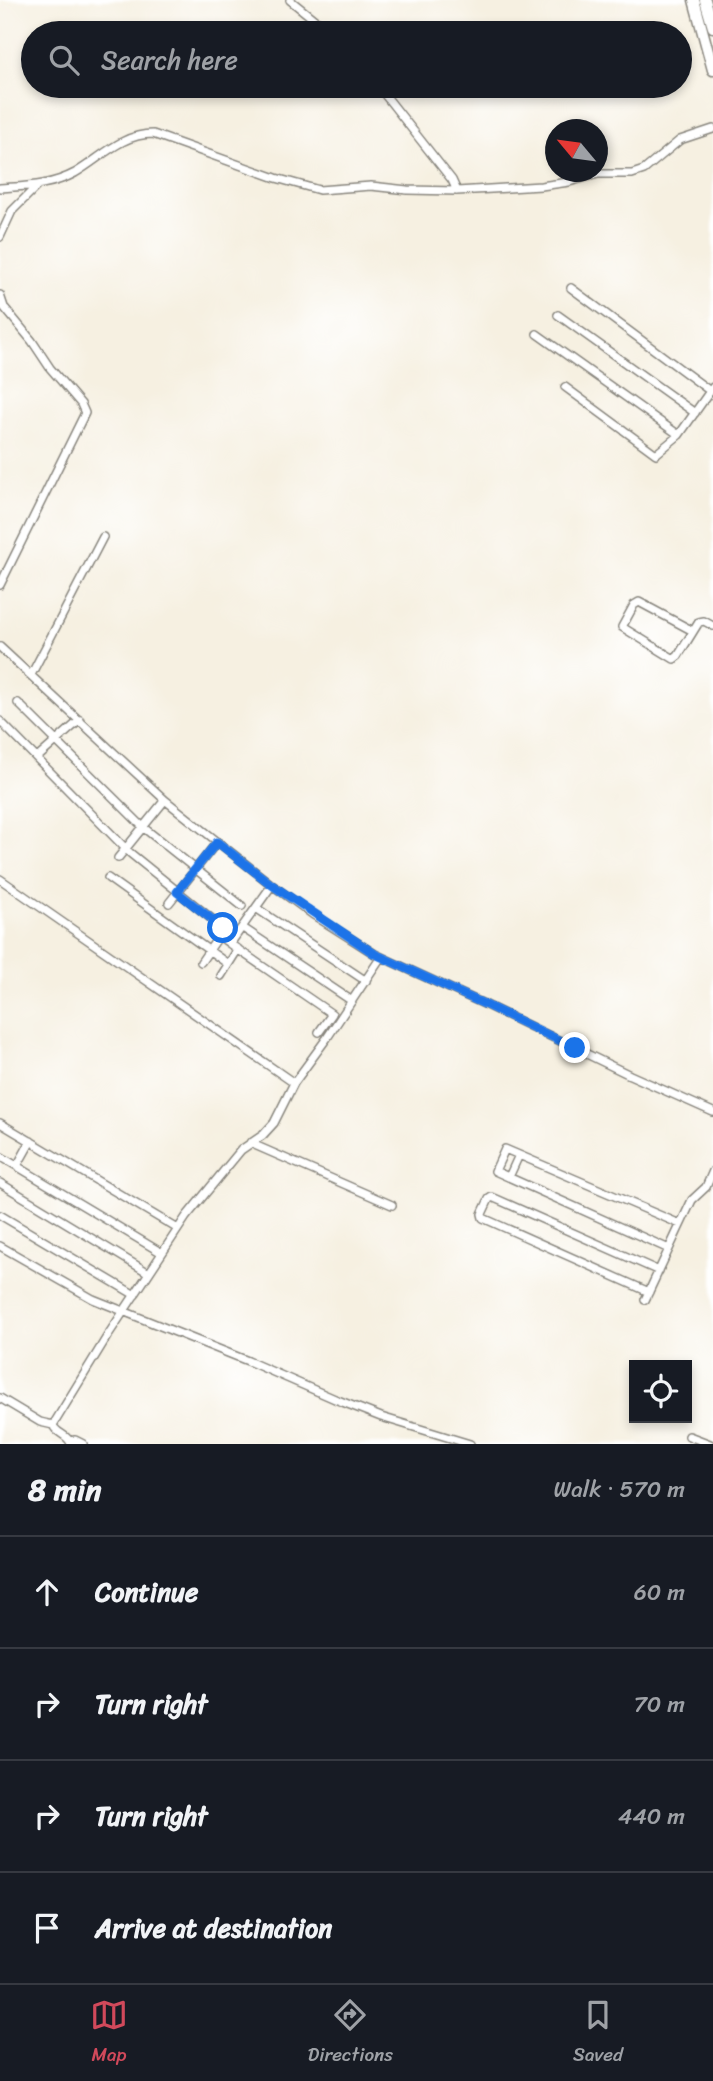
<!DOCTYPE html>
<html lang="en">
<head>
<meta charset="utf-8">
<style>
	:root { --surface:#171b24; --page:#242831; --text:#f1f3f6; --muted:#9ea1a6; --line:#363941; --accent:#d1495b }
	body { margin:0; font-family:Sriracha,sans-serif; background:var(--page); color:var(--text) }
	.controls { position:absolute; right:21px; bottom:21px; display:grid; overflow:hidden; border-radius:0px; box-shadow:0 4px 10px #0003 }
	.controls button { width:63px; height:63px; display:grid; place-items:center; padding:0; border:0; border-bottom:2px solid var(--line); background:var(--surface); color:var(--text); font:35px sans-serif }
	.compass { position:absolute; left:545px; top:119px; width:63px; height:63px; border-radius:50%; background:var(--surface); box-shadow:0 4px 10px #0003; rotate:299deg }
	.stop { position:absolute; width:21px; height:21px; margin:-16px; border:5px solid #1a73e8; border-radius:50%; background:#fff }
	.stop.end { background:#1a73e8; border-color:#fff; box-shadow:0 2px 7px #0008 }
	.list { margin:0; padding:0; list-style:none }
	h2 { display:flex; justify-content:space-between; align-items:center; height:91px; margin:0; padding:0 28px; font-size:30px }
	h2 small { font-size:23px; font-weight:400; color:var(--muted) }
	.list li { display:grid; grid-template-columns:46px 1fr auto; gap:21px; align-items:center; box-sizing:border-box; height:112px; padding:0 28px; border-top:2px solid var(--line) }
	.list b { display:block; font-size:26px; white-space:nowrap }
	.list em { font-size:23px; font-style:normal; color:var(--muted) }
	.icon { flex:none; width:38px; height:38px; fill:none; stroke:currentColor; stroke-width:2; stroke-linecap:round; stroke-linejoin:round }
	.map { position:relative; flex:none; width:713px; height:1444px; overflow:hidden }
	.search { position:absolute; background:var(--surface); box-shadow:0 4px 10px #0003; left:21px; right:21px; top:21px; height:77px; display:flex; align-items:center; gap:18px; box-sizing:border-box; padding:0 24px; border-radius:38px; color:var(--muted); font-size:26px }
	.sheet { height:539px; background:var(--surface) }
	nav { display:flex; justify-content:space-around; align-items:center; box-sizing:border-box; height:98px; border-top:2px solid var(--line); background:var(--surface); font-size:19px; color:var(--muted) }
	nav a { display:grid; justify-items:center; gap:4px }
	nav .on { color:var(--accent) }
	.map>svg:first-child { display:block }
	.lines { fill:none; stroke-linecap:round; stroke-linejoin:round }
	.minor-casing { stroke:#89867e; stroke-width:10 }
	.highway-casing { stroke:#89867e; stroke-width:13 }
	.minor { stroke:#fff; stroke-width:7 }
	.highway { stroke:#fff; stroke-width:10 }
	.route { stroke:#1a73e8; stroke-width:9 }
</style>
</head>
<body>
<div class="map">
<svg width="713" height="1444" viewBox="0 0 713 1444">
	<rect width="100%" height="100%" fill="#fff"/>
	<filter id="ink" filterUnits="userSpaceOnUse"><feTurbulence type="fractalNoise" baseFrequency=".0143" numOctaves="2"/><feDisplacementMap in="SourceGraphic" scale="14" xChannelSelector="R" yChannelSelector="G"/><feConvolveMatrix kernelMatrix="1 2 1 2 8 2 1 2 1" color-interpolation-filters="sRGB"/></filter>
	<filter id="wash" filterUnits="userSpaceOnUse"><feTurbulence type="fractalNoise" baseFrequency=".00686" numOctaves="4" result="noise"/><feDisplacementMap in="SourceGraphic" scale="28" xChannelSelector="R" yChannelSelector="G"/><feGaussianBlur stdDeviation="1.57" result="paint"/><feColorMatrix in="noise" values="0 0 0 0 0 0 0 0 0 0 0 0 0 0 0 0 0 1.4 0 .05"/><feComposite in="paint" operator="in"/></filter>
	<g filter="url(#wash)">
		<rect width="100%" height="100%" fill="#f6f0e1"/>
	</g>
	<g filter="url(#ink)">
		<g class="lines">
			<g class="minor-casing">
				<path id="minor" d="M290,0L331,33
					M378,86L452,180L457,191
					M0,188C26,186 51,186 75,173C101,158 121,134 153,134L276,178L319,190L371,186L407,190L457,191L541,186L569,182L598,174H632L644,170L680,140L713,129
					M0,237L12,211L37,186
					M571,288L710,391
					M0,295L4,307L32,341L50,368L81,404L85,413L0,585
					M558,315L695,413
					M537,334L679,435
					M565,387L656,454L679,435L713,387
					M693,631L639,602L634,605L622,627L674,659L678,656L699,622L704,621L713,626
					M0,647L165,800L272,885L312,914L375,954L484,1004L630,1075L713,1112
					M31,675L103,537
					M18,703L144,828L242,906
					M0,721L130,853L223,928
					M37,758L80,720
					M118,858L165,800
					M108,878L228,964
					M0,879L294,1083
					M272,885L230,944L332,1014L319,1032
					M169,903L217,842
					M256,908L366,981
					M243,928L352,1001
					M201,962L219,936L230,944
					M221,976L238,949
					M0,1123L178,1229
					M250,1143L392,1205
					M0,1156L162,1253
					M17,1166L31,1141
					M509,1177L519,1155
					M0,1183L149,1273
					M0,1215L135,1295
					M0,1246L93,1299L248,1361L335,1399L381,1417L470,1444
					M669,1249L495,1171L505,1149L680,1224
					M649,1292L483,1218L482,1214L489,1199L492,1197L659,1271
					M645,1300L692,1200L706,1187L713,1171
					M0,1398L40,1422L53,1425
					M689,1436L710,1444
					M70,1441L75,1440L83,1444
					M71,1444C68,1434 56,1434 53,1425L108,1335L186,1217L241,1150L263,1135L274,1123L294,1083L327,1038L381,957"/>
			</g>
			<g class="highway-casing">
				<path id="highway" d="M694,0L713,70
					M705,0L713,27"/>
			</g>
			<use href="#minor" class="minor"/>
			<use href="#highway" class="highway"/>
		</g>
	</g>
	<g class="lines" filter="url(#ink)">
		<path class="route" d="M223,928L177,892L217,842L272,885L375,954L484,1004L575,1048"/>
	</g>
</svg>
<div class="controls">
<button><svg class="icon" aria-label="locate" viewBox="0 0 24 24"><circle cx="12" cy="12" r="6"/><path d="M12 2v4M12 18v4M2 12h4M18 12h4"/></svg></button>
</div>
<svg class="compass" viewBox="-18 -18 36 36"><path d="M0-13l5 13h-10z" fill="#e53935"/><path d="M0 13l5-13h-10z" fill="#9ea1a6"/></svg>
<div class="stop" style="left:223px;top:928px"></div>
<div class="stop end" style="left:575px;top:1048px"></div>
<div class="search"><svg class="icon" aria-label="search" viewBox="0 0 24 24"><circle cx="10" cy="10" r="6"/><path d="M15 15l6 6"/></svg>Search here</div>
</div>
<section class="sheet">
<h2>8 min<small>Walk · 570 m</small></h2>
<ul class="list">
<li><svg class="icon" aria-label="ahead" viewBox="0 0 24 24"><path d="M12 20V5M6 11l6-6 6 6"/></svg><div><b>Continue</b></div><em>60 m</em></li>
<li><svg class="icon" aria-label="right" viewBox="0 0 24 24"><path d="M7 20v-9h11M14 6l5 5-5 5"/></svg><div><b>Turn right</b></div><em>70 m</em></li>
<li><svg class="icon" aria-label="right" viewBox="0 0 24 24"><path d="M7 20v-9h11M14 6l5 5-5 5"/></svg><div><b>Turn right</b></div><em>440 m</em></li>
<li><svg class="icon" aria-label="arrive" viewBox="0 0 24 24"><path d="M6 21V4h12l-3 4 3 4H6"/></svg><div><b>Arrive at destination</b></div></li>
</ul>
</section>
<nav>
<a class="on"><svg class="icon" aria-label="map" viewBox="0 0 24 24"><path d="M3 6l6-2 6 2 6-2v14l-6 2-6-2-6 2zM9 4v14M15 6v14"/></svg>Map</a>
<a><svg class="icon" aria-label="directions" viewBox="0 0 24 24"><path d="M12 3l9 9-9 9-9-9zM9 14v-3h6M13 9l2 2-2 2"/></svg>Directions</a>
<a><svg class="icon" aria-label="saved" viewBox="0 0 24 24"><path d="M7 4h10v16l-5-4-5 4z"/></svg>Saved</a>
</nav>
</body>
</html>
